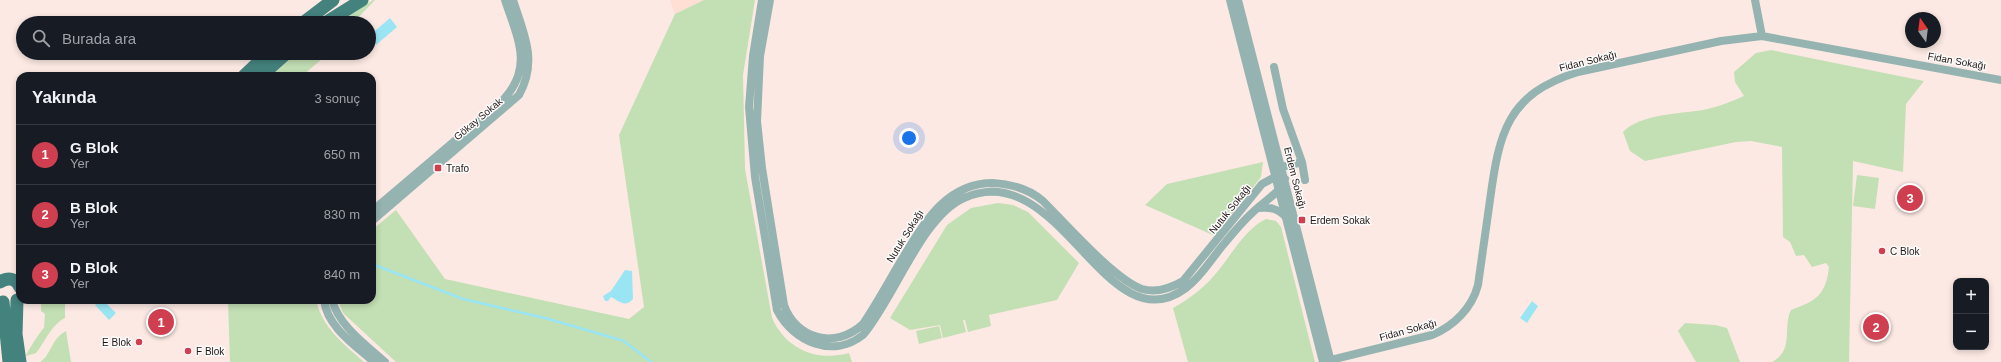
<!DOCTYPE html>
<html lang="tr">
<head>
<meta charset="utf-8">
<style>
	:root { --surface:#171b24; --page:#242831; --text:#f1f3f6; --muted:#9ea1a6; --line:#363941; --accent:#cf3f50 }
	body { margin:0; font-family:Arial,sans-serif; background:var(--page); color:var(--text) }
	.controls { position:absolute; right:12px; bottom:12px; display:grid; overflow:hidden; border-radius:8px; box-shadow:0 2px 6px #0003 }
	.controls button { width:36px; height:36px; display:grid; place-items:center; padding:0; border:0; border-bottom:1px solid var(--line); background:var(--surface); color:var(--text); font:20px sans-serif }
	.compass { position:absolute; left:1905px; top:12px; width:36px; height:36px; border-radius:50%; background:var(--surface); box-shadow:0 2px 6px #0003; rotate:346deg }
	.you { position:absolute; left:909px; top:138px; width:14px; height:14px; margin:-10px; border:3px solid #fff; border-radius:50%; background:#1a73e8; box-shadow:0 0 0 6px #1a73e833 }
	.badge { display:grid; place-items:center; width:26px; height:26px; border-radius:50%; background:var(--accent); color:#fff; font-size:13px; font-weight:700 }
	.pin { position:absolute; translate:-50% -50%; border:2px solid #fff; box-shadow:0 1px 4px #0006 }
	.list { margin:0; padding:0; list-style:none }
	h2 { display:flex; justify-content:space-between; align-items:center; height:52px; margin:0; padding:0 16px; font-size:17px }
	h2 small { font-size:13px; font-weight:400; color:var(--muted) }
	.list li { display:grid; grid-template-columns:26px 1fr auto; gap:12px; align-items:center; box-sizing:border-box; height:60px; padding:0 16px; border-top:1px solid var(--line) }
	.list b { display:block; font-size:15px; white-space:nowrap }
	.list p { margin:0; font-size:13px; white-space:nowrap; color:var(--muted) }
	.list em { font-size:13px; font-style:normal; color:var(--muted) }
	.icon { flex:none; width:22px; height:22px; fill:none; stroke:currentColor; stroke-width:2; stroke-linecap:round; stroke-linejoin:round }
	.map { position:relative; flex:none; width:2001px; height:362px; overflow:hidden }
	.search { position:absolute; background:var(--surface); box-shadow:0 2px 6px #0003; left:16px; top:16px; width:360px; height:44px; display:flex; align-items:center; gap:10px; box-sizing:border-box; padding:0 14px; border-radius:22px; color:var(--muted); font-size:15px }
	.panel { position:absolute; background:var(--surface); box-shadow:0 2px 6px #0003; left:16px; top:72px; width:360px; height:232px; border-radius:12px }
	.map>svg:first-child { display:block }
	.built { fill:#ffdfd4 }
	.green { fill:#c3dfb4 }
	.water { fill:#9ae5f4 }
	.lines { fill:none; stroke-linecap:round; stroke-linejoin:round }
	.stream { stroke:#9ae5f4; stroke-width:2.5 }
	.street { stroke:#95b4b1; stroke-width:8 }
	.primary { stroke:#44827d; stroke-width:13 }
	.poi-dot { fill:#cf3f50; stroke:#fbfbfb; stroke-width:1.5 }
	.labels { text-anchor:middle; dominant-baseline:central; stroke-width:3; stroke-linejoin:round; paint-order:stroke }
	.street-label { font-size:10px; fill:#221713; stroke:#fbfbfb }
	.poi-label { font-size:10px; fill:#221713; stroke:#fbfbfb; text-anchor:start }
</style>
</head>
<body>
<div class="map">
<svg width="2001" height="362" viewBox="0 0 2001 362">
	<rect width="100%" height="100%" fill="#fce9e3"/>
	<path class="built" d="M670,0H704L675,14Z"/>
	<path class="green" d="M373,0H375L353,23H337Z
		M704,0H755L743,75L745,169L772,318C786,349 816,362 849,353L852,362H396L343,313L338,300H372V230L396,210L445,279L629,319L644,307L619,135L675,14Z
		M1771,50L1924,81L1906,104L1903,172L1853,161L1849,362H1772C1795,350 1782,328 1791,310C1816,301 1826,295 1829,267L1826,263L1812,267L1804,255L1796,256L1790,242L1783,237L1782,147L1751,141L1736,142L1645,161L1630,151L1623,132C1640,114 1679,114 1703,110C1717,107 1731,102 1744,96L1735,82L1734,72L1756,53Z
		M297,53H329L302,76H271Z
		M1263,162L1261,177L1215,236L1145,205L1167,184Z
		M1857,175L1879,178L1875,209L1853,206Z
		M998,203L1013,205L1028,212L1079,263L1057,300L989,315L991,326L968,332L965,320H963L966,332L943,338L940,325L910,330L890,318L947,225L971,208Z
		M1266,219L1276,221L1281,227L1315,362H1188L1173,308C1191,298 1205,287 1218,271C1231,255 1247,227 1266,219Z
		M37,300H65V318C50,326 46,341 36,353L26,356C27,352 41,330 44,328L45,314L41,311V302Z
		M228,300H316C323,329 343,343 364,362H230Z
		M1685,323L1715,325L1727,328L1740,362H1696L1678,331Z
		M939,326L942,338L919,344L916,331Z
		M66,331L71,362H40C52,354 50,340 66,331Z"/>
	<path class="water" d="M390,18L397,27L376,45L369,36Z
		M625,270L632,271L633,299C625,308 619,301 611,297L608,301H605L603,296L611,291Z
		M100,300H103L116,313L109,320L95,305Z
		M1532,301L1538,306L1527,323L1520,318Z"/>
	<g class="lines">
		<path class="stream" d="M372,264L463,299L545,318L624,341L651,362"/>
		<path class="street" d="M762,0L753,56L749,107L755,177L777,310C793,342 833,359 863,335C894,299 922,216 964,198C1061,155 1105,348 1186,288C1202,276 1211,259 1224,244C1233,233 1242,222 1252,213C1264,201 1279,194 1285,179
			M770,0L760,56L757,121L762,168L784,305C796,339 835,350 863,324C878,302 891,277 905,254C925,220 948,183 993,183C1011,184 1029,189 1043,201C1065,223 1115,280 1142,289C1156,293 1171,288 1183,281L1262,184L1275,177L1285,179
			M1230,0L1323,362
			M1238,0L1331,362
			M1755,0L1762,36
			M1274,67L1283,109L1302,162L1305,180
			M1282,167L1302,162
			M1258,208C1270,207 1277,208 1286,217
			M372,211L504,99C534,66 517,37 505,0
			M372,221L519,95C538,61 524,34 513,0
			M324,300C327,327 356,346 374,362
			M332,300C339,326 366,345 385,362
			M1331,360L1432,335C1454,326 1472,308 1478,285C1482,257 1486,228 1490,200C1499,133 1507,94 1578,72L1721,41L1762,36L2001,80"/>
		<path class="primary" d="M303,23L333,0
			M325,23L362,0
			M244,76L268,53
			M261,76L287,53
			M0,282C8,277 16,278 20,287
			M17,300L16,334L20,362
			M3,302L9,362"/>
	</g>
	<g class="poi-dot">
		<rect x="434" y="164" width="8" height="8" rx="2"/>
		<rect x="1298" y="216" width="8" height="8" rx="2"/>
		<circle cx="1882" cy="251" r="4"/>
		<circle cx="139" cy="342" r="4"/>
		<circle cx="188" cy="351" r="4"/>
	</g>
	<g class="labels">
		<g class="street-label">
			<text transform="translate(1588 61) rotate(-14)">Fidan Sokağı</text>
			<text transform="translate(1957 61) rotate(10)">Fidan Sokağı</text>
			<text transform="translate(478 119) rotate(-40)">Gökay Sokak</text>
			<text transform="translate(1295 178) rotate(76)">Erdem Sokağı</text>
			<text transform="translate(1230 209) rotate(-51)">Nutuk Sokağı</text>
			<text transform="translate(905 236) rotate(-58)">Nutuk Sokağı</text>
			<text transform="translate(1408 330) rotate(-15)">Fidan Sokağı</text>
		</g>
		<g class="poi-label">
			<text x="446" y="168">Trafo</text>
			<text x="1310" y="220">Erdem Sokak</text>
			<text x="1890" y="251">C Blok</text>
			<text x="131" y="342" text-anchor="end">E Blok</text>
			<text x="196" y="351">F Blok</text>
		</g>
	</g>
</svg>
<div class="controls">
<button>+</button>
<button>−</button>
</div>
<svg class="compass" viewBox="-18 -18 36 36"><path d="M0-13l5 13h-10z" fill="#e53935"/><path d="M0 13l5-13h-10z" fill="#9ea1a6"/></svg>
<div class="you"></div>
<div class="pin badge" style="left:161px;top:322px">1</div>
<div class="pin badge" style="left:1876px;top:327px">2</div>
<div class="pin badge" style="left:1910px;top:198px">3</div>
<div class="search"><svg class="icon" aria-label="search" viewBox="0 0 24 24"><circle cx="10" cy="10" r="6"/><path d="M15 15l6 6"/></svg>Burada ara</div>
<section class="panel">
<h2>Yakında<small>3 sonuç</small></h2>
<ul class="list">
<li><span class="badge">1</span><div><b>G Blok</b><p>Yer</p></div><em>650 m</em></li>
<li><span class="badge">2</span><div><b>B Blok</b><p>Yer</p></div><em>830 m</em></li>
<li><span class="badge">3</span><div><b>D Blok</b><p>Yer</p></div><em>840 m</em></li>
</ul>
</section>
</div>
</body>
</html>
